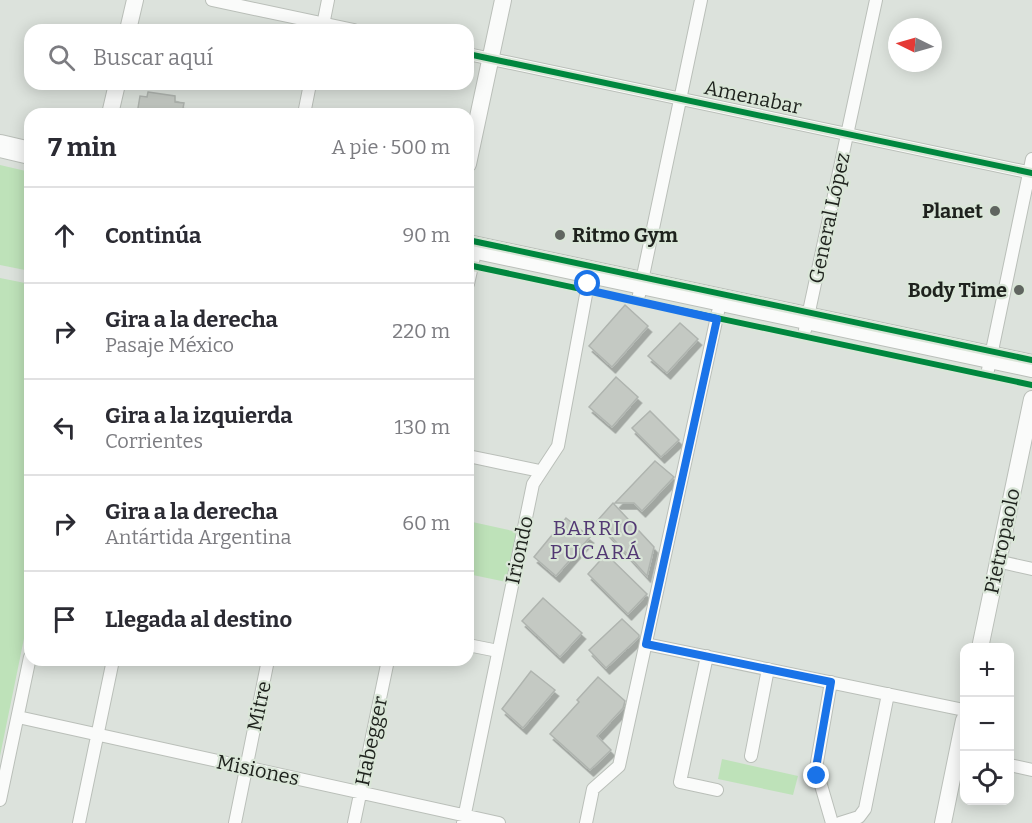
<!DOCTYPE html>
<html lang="es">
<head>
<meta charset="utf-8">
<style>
	:root { --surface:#fff; --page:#f2f2f3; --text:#2b2b33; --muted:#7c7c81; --line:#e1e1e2 }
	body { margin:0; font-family:Bitter,serif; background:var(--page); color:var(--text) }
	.controls { position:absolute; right:18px; bottom:18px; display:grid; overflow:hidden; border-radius:12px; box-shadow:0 3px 15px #0003 }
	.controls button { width:54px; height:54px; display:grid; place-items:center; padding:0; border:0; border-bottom:2px solid var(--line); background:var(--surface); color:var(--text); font:30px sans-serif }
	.compass { position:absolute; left:888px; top:18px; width:54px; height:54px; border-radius:50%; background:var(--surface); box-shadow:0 3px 15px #0003; rotate:275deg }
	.stop { position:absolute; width:18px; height:18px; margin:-14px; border:4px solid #1a73e8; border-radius:50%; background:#fff }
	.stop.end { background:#1a73e8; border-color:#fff; box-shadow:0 2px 6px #0008 }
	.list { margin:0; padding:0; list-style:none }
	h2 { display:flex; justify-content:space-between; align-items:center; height:78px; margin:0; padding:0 24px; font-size:26px }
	h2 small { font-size:20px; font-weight:400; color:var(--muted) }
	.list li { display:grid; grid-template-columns:39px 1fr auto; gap:18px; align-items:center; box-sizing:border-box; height:96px; padding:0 24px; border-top:2px solid var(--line) }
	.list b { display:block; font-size:22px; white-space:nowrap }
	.list p { margin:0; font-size:20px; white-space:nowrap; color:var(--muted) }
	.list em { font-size:20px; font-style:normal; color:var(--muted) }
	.icon { flex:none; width:33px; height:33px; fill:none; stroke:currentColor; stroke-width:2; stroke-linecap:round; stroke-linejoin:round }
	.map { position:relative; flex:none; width:1032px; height:823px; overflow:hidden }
	.search { position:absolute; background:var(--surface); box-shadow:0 3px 15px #0003; left:24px; top:24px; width:450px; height:66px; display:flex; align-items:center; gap:15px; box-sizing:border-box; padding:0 21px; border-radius:18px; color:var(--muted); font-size:22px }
	.panel { position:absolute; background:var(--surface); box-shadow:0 3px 15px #0003; left:24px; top:108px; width:450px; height:558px; border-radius:18px }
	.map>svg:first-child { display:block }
	.green { fill:#bee2b9 }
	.building { fill:#c4c9c3; stroke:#afb4af; stroke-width:1.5; filter:url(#shadow) }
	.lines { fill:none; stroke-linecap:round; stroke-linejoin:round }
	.street-casing { stroke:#babfb9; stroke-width:14 }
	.secondary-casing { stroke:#babfb9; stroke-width:18 }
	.highway-casing { stroke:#babfb9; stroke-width:24 }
	.street { stroke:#fafbfa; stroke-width:12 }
	.secondary { stroke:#fafbfa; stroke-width:16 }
	.highway { stroke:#fafbfa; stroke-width:22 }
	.cycleway-casing { stroke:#dae6d8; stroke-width:10 }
	.cycleway { stroke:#00873e; stroke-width:6 }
	.route { stroke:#1a73e8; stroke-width:8 }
	.poi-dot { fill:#606560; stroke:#dae6d8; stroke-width:2 }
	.labels { text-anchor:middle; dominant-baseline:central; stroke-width:4.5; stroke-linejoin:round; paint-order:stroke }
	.street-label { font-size:20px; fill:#1e221d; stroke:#dae6d8 }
	.poi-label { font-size:20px; font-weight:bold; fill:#1e221d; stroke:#dae6d8; text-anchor:end }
	.neighbourhood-label { font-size:21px; letter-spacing:1.5px; fill:#523873; stroke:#dae6d8 }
</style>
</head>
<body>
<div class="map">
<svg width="1032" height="823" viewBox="0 0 1032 823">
	<defs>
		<filter id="shadow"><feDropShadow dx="3.5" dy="6" stdDeviation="0" flood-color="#0004"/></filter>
	</defs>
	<rect width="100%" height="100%" fill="#dce2dc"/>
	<path class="green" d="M0,165L30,172V271L0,265Z
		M0,278L30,284V609L0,756Z
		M468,521L522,533L511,583L468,574Z
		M722,759L798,776L793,795L718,779Z"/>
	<path class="building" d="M148,92L175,96V102L184,103L182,114H137L140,96L147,97Z
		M625,305L648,326L612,367L589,346Z
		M680,323L698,339L667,373L648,356Z
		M616,377L638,397L612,427L589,407Z
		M650,411L679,440L661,457L632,428Z
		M655,461L674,477L642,511L634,503H615Z
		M613,503L654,547L647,576L597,521Z
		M566,518L590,537L556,576L534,557Z
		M606,554L647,594L628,614L588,574Z
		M543,598L582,633L560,657L522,621Z
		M622,619L639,635V637L606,668L589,650Z
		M531,671L555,690L523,728L502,709Z
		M598,677L625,701L623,708L597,736L611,750L590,770L550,734L579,702L577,700Z"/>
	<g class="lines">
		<g class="street-casing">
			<path id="street" d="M212,0L354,30
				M322,30L328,0
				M468,54L1032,173
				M304,114L310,84
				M468,284L476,248
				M639,295L701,0
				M805,330L876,0
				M988,370L1032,159
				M468,456L540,471
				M997,561L1032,569
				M646,644L964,710
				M468,645L498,651
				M707,656L680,782L717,790
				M831,682L816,768L832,823
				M18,717L499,823
				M751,756L768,669
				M1010,765L1032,770
				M0,800L30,657
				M79,823L113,660
				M235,823L268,660
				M354,823L388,660
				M463,823L533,484L558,446L588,284
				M586,823L593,789L619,766L718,312
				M840,823L859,817L865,809L888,694"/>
		</g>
		<g class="secondary-casing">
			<path id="secondary" d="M128,30L135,0
				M110,114L117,84
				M468,164L503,0
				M980,648L1032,399
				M943,823L964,720"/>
		</g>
		<g class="highway-casing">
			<path id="highway" d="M0,146L30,153
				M468,246L1032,366"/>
		</g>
		<use href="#street" class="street"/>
		<use href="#secondary" class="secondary"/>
		<use href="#highway" class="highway"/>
		<g class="cycleway-casing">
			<path id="cycleway" d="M468,54L1032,173
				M468,240L1032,360
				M468,265L1032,385"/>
		</g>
		<use href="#cycleway" class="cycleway"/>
	</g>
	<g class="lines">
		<path class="route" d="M588,284L587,290L717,319L646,644L831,682L816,768L817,776"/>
	</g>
	<g class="poi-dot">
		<circle cx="995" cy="211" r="6"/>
		<circle cx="560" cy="235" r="6"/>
		<circle cx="1019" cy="290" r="6"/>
	</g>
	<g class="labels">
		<g class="street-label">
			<text transform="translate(753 97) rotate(12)">Amenabar</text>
			<text transform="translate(829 218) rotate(-78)">General López</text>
			<text transform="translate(1002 541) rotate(-78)">Pietropaolo</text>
			<text transform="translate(519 550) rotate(-78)">Iriondo</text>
			<text transform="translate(259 706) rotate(-78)">Mitre</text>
			<text transform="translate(371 741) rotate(-78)">Habegger</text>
			<text transform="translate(258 770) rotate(12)">Misiones</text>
		</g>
		<g class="poi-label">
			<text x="983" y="211">Planet</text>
			<text x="572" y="235" text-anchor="start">Ritmo Gym</text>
			<text x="1007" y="290">Body Time</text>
		</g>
		<g class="neighbourhood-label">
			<text x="596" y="528">BARRIO<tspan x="596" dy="24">PUCARÁ</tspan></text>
		</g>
	</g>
</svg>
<div class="controls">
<button>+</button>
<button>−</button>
<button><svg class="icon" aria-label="locate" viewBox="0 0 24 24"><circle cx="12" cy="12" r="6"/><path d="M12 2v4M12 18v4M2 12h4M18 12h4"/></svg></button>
</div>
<svg class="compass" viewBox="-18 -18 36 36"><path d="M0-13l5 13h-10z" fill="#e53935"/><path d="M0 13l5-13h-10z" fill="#7c7c81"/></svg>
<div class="stop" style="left:588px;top:284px"></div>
<div class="stop end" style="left:817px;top:776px"></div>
<div class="search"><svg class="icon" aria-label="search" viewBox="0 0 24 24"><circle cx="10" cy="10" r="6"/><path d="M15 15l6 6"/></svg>Buscar aquí</div>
<section class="panel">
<h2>7 min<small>A pie · 500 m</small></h2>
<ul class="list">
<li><svg class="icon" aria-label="ahead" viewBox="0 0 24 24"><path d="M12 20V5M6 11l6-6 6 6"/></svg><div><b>Continúa</b></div><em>90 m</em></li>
<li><svg class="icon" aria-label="right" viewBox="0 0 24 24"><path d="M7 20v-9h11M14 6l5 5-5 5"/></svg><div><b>Gira a la derecha</b><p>Pasaje México</p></div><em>220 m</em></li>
<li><svg class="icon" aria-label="left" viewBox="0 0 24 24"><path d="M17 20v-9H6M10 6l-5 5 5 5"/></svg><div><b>Gira a la izquierda</b><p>Corrientes</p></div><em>130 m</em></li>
<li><svg class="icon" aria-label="right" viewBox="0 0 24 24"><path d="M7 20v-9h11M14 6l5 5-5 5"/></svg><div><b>Gira a la derecha</b><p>Antártida Argentina</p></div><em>60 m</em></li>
<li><svg class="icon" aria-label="arrive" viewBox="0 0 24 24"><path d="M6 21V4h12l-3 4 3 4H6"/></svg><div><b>Llegada al destino</b></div></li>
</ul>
</section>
</div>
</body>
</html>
